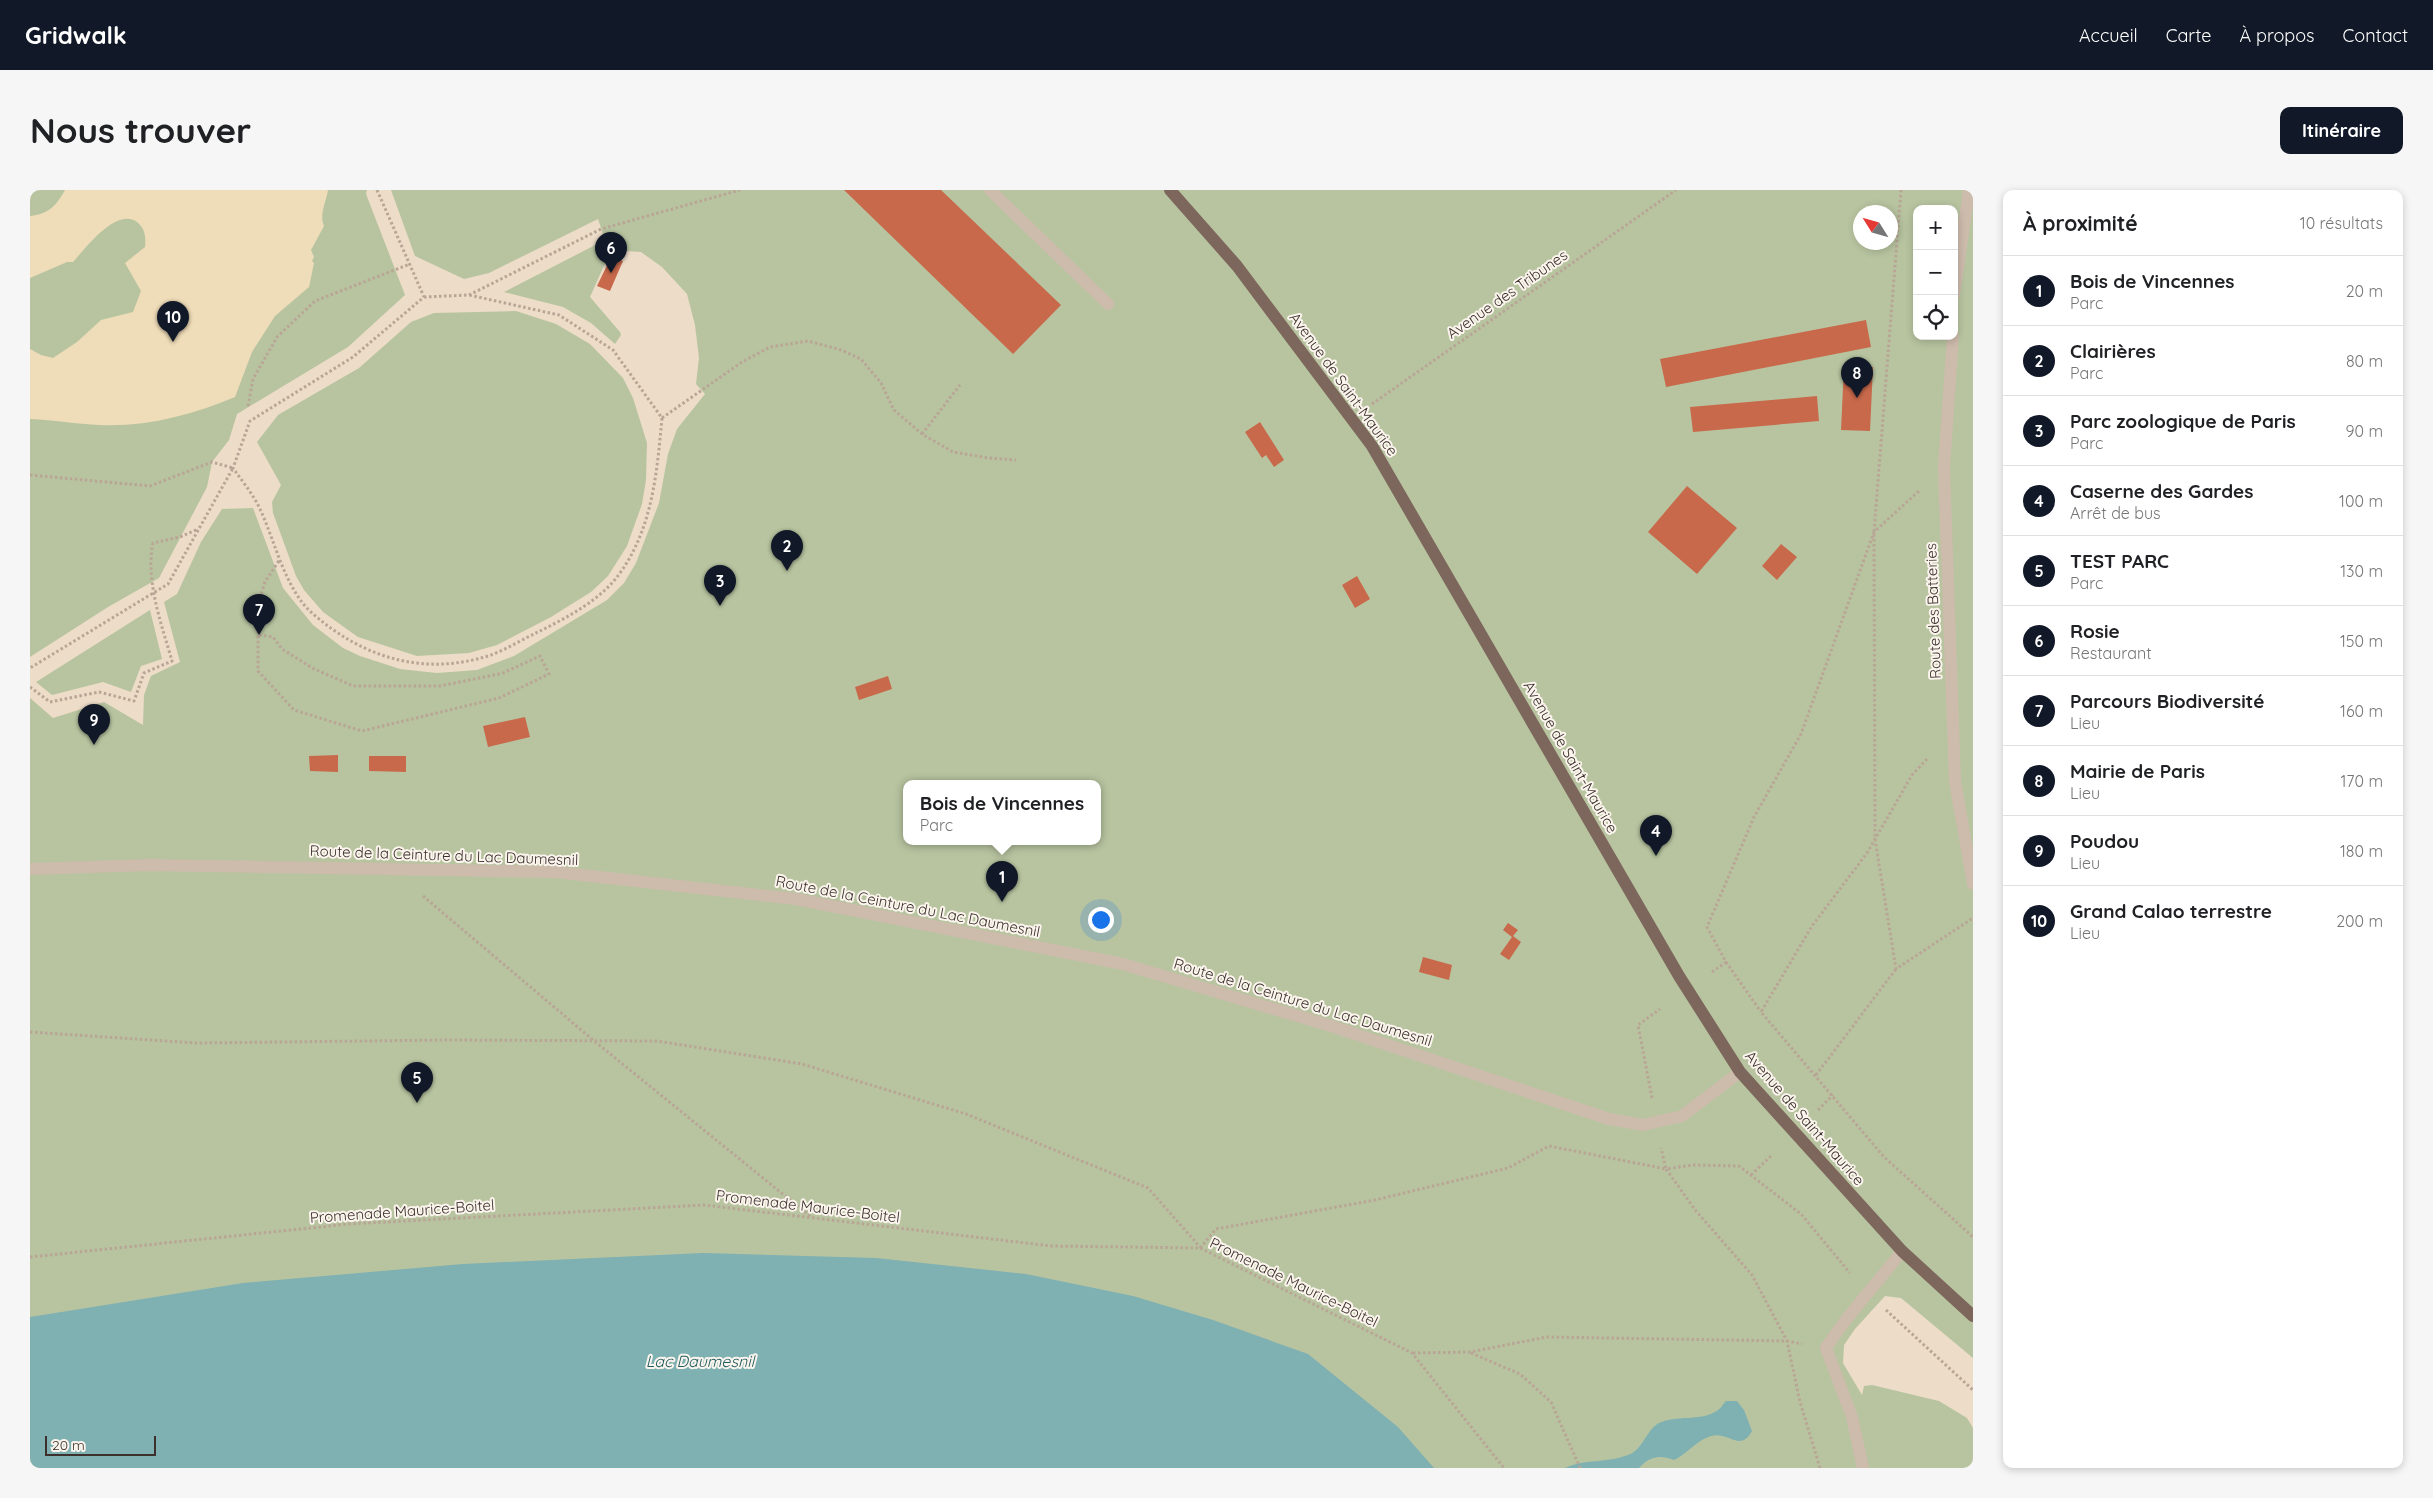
<!DOCTYPE html>
<html lang="fr">
<head>
<meta charset="utf-8">
<style>
	:root { --surface:#fff; --page:#f6f6f6; --text:#202124; --muted:#757577; --line:#e0e0e0; --accent:#111827 }
	body { margin:0; font-family:Quicksand,sans-serif; background:var(--page); color:var(--text) }
	.controls { position:absolute; right:15px; top:15px; display:grid; overflow:hidden; border-radius:10px; box-shadow:0 2px 8px #0003 }
	.controls button { width:45px; height:45px; display:grid; place-items:center; padding:0; border:0; border-bottom:1px solid var(--line); background:var(--surface); color:var(--text); font:25px sans-serif }
	.compass { position:absolute; left:1823px; top:15px; width:45px; height:45px; border-radius:50%; background:var(--surface); box-shadow:0 2px 8px #0003; rotate:307deg }
	.scale { position:absolute; left:15px; bottom:12px; width:111px; box-sizing:border-box; padding-left:5px; border:2px solid #3b302b; border-top:0; font-size:14px; line-height:18px; white-space:nowrap; color:#3b302b; -webkit-text-stroke:4px #fbf5ee; paint-order:stroke }
	.you { position:absolute; left:1070px; top:729px; width:18px; height:18px; margin:-12px; border:4px solid #fff; border-radius:50%; background:#1a73e8; box-shadow:0 0 0 8px #1a73e833 }
	.badge { display:grid; place-items:center; width:32px; height:32px; border-radius:50%; background:var(--accent); color:#fff; font-size:16px; font-weight:700 }
	.pin { position:absolute; translate:-50% -41px; filter:drop-shadow(0 1px 2px #0008) }
	.pin::after { content:''; position:absolute; top:26px; width:18px; height:15px; background:inherit; clip-path:polygon(0 0,100% 0,50% 100%) }
	.popup { position:absolute; left:873px; top:590px; width:198px; height:65px; box-sizing:border-box; display:grid; place-content:center; border-radius:10px; background:var(--surface); filter:drop-shadow(0 1px 4px #0005); font-size:16px; white-space:nowrap; color:var(--muted) }
	.popup b { font-size:19px; color:var(--text) }
	.popup::after { content:''; position:absolute; left:50%; top:100%; margin-left:-10px; border:10px solid transparent; border-top-color:var(--surface) }
	.list { margin:0; padding:0; list-style:none }
	h2 { display:flex; justify-content:space-between; align-items:center; height:65px; margin:0; padding:0 20px; font-size:21px }
	h2 small { font-size:16px; font-weight:400; color:var(--muted) }
	.list li { display:grid; grid-template-columns:32px 1fr auto; gap:15px; align-items:center; box-sizing:border-box; height:70px; padding:0 20px; border-top:1px solid var(--line) }
	.list b { display:block; font-size:19px; white-space:nowrap }
	.list p { margin:0; font-size:16px; white-space:nowrap; color:var(--muted) }
	.list em { font-size:16px; font-style:normal; color:var(--muted) }
	.icon { flex:none; width:28px; height:28px; fill:none; stroke:currentColor; stroke-width:2; stroke-linecap:round; stroke-linejoin:round }
	.map { position:relative; flex:none; width:1943px; height:1278px; overflow:hidden; border-radius:10px }
	header { display:flex; align-items:center; gap:30px; box-sizing:border-box; height:70px; padding:0 25px; background:var(--accent); color:#fff }
	header strong { font-size:24px }
	nav { display:flex; gap:28px; margin-inline-start:auto; font-size:18px }
	.intro { display:flex; align-items:center; justify-content:space-between; box-sizing:border-box; height:120px; padding:0 30px }
	h1 { margin:0; font-size:35px }
	.button { padding:12px 22px; border-radius:10px; background:var(--accent); color:#fff; font-size:18px; font-weight:700 }
	main { display:flex; gap:30px; padding:0 30px }
	aside { flex:1; background:var(--surface); border-radius:10px; box-shadow:0 2px 8px #0003 }
	.map>svg:first-child { display:block }
	.green { fill:#b8c4a0; fill-rule:evenodd }
	.sand { fill:#efdcb8 }
	.plaza { fill:#ecdcc8; fill-rule:evenodd }
	.water { fill:#7fb0b2 }
	.building { fill:#c8694b }
	.lines { fill:none; stroke-linecap:round; stroke-linejoin:round }
	.path { stroke:#b9a596; stroke-width:3; stroke-dasharray:2.5 2.5; stroke-linecap:butt }
	.minor { stroke:#cdbbac; stroke-width:12 }
	.major { stroke:#7d675c; stroke-width:12 }
	.labels { text-anchor:middle; dominant-baseline:central; stroke-width:4; stroke-linejoin:round; paint-order:stroke }
	.street-label { font-size:15px; fill:#3b302b; stroke:#fbf5ee }
	.water-label { font-size:16px; font-style:italic; fill:#1f5a5e; stroke:#fbf5ee }
</style>
</head>
<body>
<header>
<strong>Gridwalk</strong>
<nav><a>Accueil</a><a>Carte</a><a>À propos</a><a>Contact</a></nav>
</header>
<div class="intro"><h1>Nous trouver</h1><a class="button">Itinéraire</a></div>
<main>
<div class="map">
<svg width="1943" height="1278" viewBox="0 0 1943 1278">
	<rect width="100%" height="100%" fill="#f4ebe1"/>
	<path class="green" d="M0,0H1943V1278H0ZM1887,19H1924V146H1887ZM1830,22H1860V52H1830ZM877,593H1067V651H877Z"/>
	<path class="sand" d="M35,0H298C296,12 289,25 294,36L281,60L284,67L282,71L284,73L279,97L245,126L222,162L205,207C162,225 117,237 70,235C46,234 24,230 0,229V159L11,165L23,168L47,152L71,130L103,122L111,101L95,73L115,57C116,47 115,38 107,32C86,17 55,59 43,72H37L0,88V26C19,24 26,16 35,0Z"/>
	<path class="plaza" d="M337,0H361L385,66L434,89L459,83L568,29L575,50L474,102L533,117L561,133L585,154L591,145L590,142L560,107L581,60L611,62L632,77L657,104L665,135L669,168L666,194L675,204L647,239L638,264L629,313L606,373L594,393L577,410L484,466L447,480L407,483L388,481L370,479L330,466L313,458L283,435L253,398L223,318L192,319L171,352L147,404L134,412L150,472L121,486L114,505L113,535L74,512L23,528L0,508V467L78,417L129,388L177,297L182,272L199,250L207,224L318,157L375,105L336,4ZM486,121L526,134L560,154L593,188L603,208L617,253L616,290L612,314L597,356L578,386L561,402L521,427L467,455L439,463L387,466L328,447L293,422L274,400L266,386L243,323L242,312L251,295L227,252L248,225L329,178L381,132L404,123ZM120,420L132,469L111,476L101,502L73,492L22,505L6,492Z
		M1855,1106L1871,1108L1943,1168V1238L1937,1228L1909,1211L1842,1195L1834,1196L1832,1205L1813,1173L1814,1155L1825,1139Z"/>
	<path class="water" d="M673,1063L846,1068L996,1084L1103,1106L1183,1130L1278,1164L1368,1237L1404,1278H0V1127L213,1093L433,1074Z
		M1696,1211H1707L1714,1220L1722,1241C1710,1263 1699,1241 1681,1246C1667,1250 1657,1264 1644,1270C1629,1264 1619,1267 1609,1278H1535C1554,1269 1577,1273 1598,1265C1613,1260 1616,1240 1629,1233C1647,1225 1669,1231 1685,1222C1690,1220 1693,1214 1696,1211Z"/>
	<path class="building" d="M814,0H911L1031,115L983,164Z
		M581,67L593,71L580,101L567,96Z
		M1836,130L1841,157L1636,197L1630,169Z
		M1814,176L1843,177L1840,241L1811,240Z
		M1787,206L1789,231L1663,242L1660,217Z
		M1230,232L1254,270L1244,277L1236,265L1232,268L1215,242Z
		M1657,296L1707,338L1667,384L1618,342Z
		M1751,354L1767,367L1747,390L1732,376Z
		M1327,386L1340,409L1325,418L1312,395Z
		M858,486L862,499L829,510L825,497Z
		M495,527L500,547L458,557L453,536Z
		M308,565V582L280,581L279,566Z
		M339,566H376V582L339,581Z
		M1478,733L1488,740L1483,746L1491,752L1479,770L1470,764L1482,747L1473,740Z
		M1393,767L1422,775L1419,790L1389,782Z"/>
	<g class="lines">
		<path class="path" d="M347,0L394,107L323,167L220,231L203,278C212,291 223,304 230,319C245,351 255,399 282,423C333,468 394,487 461,465C477,459 493,449 508,442C538,427 571,410 590,383C623,337 627,281 632,228L583,160L529,125L439,105
			M1871,0L1844,342L1845,649L1866,779L1943,728
			M394,107L439,105L571,39L710,0
			M1342,214L1646,0
			M218,216L223,189L247,147L285,111L380,74
			M632,228L712,172L740,157L778,151L811,160L831,169L851,193L864,220L892,244L923,262L959,268L986,270
			M892,244L930,195
			M0,285L120,296L182,272L203,278L138,394L0,478
			M229,445L243,447L252,459L284,479L323,496H410L473,483L510,466L519,484L469,508L332,541L264,520L228,481V414L235,392L250,369
			M0,497L20,512L69,502L104,511L114,483L142,471C132,436 115,390 123,353L150,347L168,339
			M1897,569L1882,585L1837,663L1782,736L1731,822L1854,967L1943,1047
			M393,706L563,850L781,1027
			M1696,772L1731,822
			M1682,782L1696,772L1677,737L1724,627L1771,544L1844,342L1889,301
			M0,842L166,853L416,850L627,851L772,874L936,924L1118,998L1170,1057
			M1786,885L1866,779
			M1622,908L1608,835L1630,819
			M1788,920L1803,905
			M1721,985L1742,965
			M1170,1058L1186,1039L1345,1010L1478,978L1519,956L1636,979L1631,958
			M0,1067L319,1034L674,1015L1021,1056L1170,1058L1382,1163L1474,1278
			M1856,1120L1943,1200
			M1383,1163L1440,1162L1517,1147L1757,1151L1772,1154
			M1441,1163L1490,1184L1521,1212L1550,1278
			M1790,1278L1770,1212L1757,1151L1722,1085L1666,1021L1636,979L1663,975L1709,976L1771,1024L1820,1083"/>
		<path class="minor" d="M960,0L1078,114
			M1924,105L1939,0
			M1923,146L1914,278L1925,592L1943,694
			M0,679L117,675L525,682L766,709L1093,774L1301,836L1579,929L1613,935L1652,926L1710,882
			M1833,1278L1822,1227L1796,1158C1817,1124 1847,1094 1872,1061"/>
		<path class="major" d="M1140,0L1207,76L1342,256L1649,786L1710,882L1872,1061L1943,1126"/>
	</g>
	<g class="labels">
		<g class="street-label">
			<text transform="translate(1477 104) rotate(-35)">Avenue des Tribunes</text>
			<text transform="translate(1314 194) rotate(54)">Avenue de Saint-Maurice</text>
			<text transform="translate(1903 421) rotate(-92)">Route des Batteries</text>
			<text transform="translate(1541 567) rotate(60)">Avenue de Saint-Maurice</text>
			<text transform="translate(414 665) rotate(2)">Route de la Ceinture du Lac Daumesnil</text>
			<text transform="translate(878 716) rotate(11)">Route de la Ceinture du Lac Daumesnil</text>
			<text transform="translate(1273 812) rotate(17)">Route de la Ceinture du Lac Daumesnil</text>
			<text transform="translate(1775 928) rotate(49)">Avenue de Saint-Maurice</text>
			<text transform="translate(778 1016) rotate(7)">Promenade Maurice-Boitel</text>
			<text transform="translate(372 1021) rotate(-4)">Promenade Maurice-Boitel</text>
			<text transform="translate(1264 1092) rotate(26)">Promenade Maurice-Boitel</text>
		</g>
		<g class="water-label">
			<text x="670" y="1171">Lac Daumesnil</text>
		</g>
	</g>
</svg>
<div class="controls">
<button>+</button>
<button>−</button>
<button><svg class="icon" aria-label="locate" viewBox="0 0 24 24"><circle cx="12" cy="12" r="6"/><path d="M12 2v4M12 18v4M2 12h4M18 12h4"/></svg></button>
</div>
<svg class="compass" viewBox="-18 -18 36 36"><path d="M0-13l5 13h-10z" fill="#e53935"/><path d="M0 13l5-13h-10z" fill="#757577"/></svg>
<div class="scale">20 m</div>
<div class="you"></div>
<div class="pin badge" style="left:972px;top:712px">1</div>
<div class="popup"><b>Bois de Vincennes</b>Parc</div>
<div class="pin badge" style="left:757px;top:381px">2</div>
<div class="pin badge" style="left:690px;top:416px">3</div>
<div class="pin badge" style="left:1626px;top:666px">4</div>
<div class="pin badge" style="left:387px;top:913px">5</div>
<div class="pin badge" style="left:581px;top:83px">6</div>
<div class="pin badge" style="left:229px;top:445px">7</div>
<div class="pin badge" style="left:1827px;top:208px">8</div>
<div class="pin badge" style="left:64px;top:555px">9</div>
<div class="pin badge" style="left:143px;top:152px">10</div>
</div>
<aside>
<h2>À proximité<small>10 résultats</small></h2>
<ul class="list">
<li><span class="badge">1</span><div><b>Bois de Vincennes</b><p>Parc</p></div><em>20 m</em></li>
<li><span class="badge">2</span><div><b>Clairières</b><p>Parc</p></div><em>80 m</em></li>
<li><span class="badge">3</span><div><b>Parc zoologique de Paris</b><p>Parc</p></div><em>90 m</em></li>
<li><span class="badge">4</span><div><b>Caserne des Gardes</b><p>Arrêt de bus</p></div><em>100 m</em></li>
<li><span class="badge">5</span><div><b>TEST PARC</b><p>Parc</p></div><em>130 m</em></li>
<li><span class="badge">6</span><div><b>Rosie</b><p>Restaurant</p></div><em>150 m</em></li>
<li><span class="badge">7</span><div><b>Parcours Biodiversité</b><p>Lieu</p></div><em>160 m</em></li>
<li><span class="badge">8</span><div><b>Mairie de Paris</b><p>Lieu</p></div><em>170 m</em></li>
<li><span class="badge">9</span><div><b>Poudou</b><p>Lieu</p></div><em>180 m</em></li>
<li><span class="badge">10</span><div><b>Grand Calao terrestre</b><p>Lieu</p></div><em>200 m</em></li>
</ul>
</aside>
</main>
</body>
</html>
